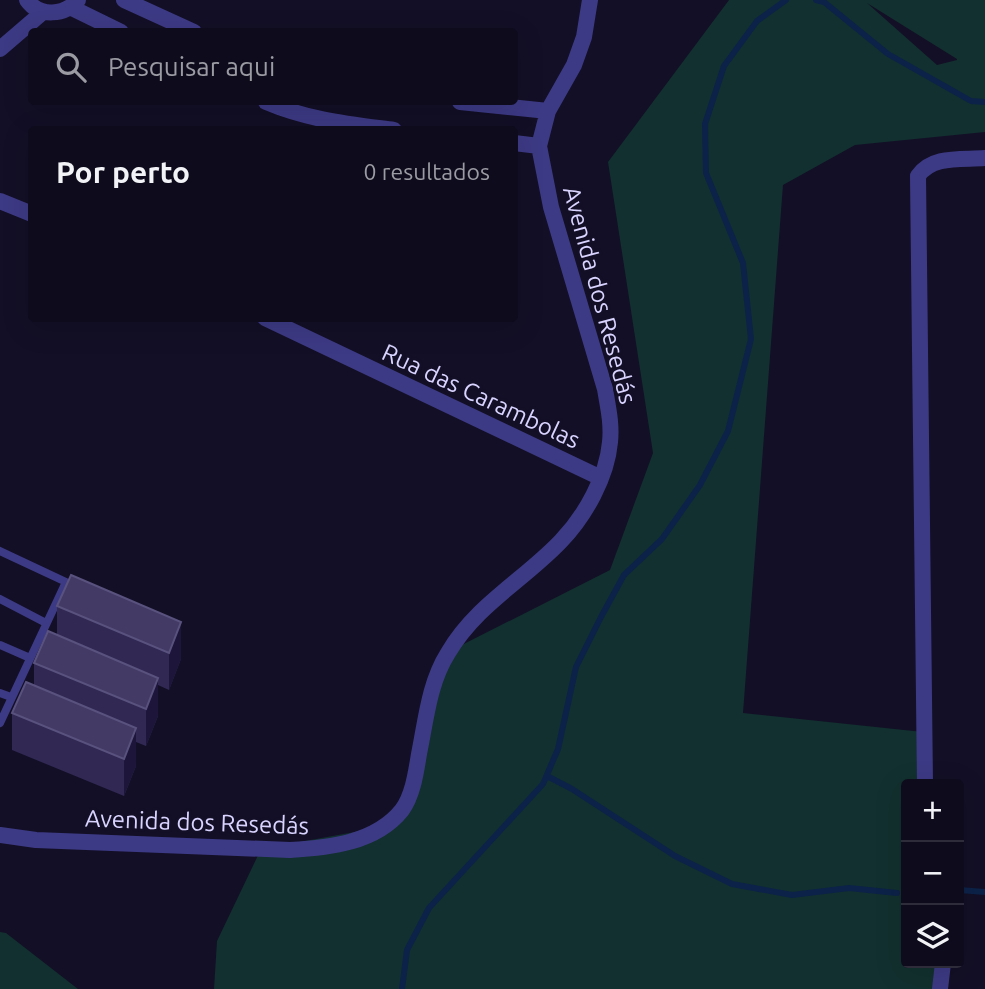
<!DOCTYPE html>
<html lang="pt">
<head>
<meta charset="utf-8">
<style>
	:root { --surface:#0e0b1c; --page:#1c1929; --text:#f1f3f6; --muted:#9b9ba3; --line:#2e2b3b }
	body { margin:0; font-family:Ubuntu,sans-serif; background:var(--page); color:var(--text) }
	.controls { position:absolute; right:21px; bottom:21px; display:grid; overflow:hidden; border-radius:7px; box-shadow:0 7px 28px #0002 }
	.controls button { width:63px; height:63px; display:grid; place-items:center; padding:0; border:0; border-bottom:2px solid var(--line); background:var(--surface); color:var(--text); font:35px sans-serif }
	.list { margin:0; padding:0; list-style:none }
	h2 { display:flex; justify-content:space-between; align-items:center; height:91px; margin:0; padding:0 28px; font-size:30px }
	h2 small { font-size:23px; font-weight:400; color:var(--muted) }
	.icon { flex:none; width:38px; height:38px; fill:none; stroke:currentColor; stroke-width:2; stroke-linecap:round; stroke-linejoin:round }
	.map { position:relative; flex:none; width:985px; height:989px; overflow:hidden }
	.search { position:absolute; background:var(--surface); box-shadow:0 7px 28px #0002; left:28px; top:28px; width:490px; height:77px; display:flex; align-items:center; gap:18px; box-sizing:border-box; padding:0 24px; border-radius:7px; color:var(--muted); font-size:26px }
	.panel { position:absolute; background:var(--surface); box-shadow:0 7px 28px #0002; left:28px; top:126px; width:490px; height:196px; border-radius:7px }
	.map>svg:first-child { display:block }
	.green { fill:#12302f; fill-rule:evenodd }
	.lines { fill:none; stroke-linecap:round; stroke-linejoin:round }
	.stream { stroke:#0c2248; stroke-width:6 }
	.service { stroke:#3d3a85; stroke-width:8 }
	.minor { stroke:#3d3a85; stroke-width:16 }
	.wall { fill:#312854 }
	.shaded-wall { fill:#1d163a }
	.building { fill:#433a66; stroke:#5a527e; stroke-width:2 }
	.labels { text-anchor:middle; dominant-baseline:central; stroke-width:6; stroke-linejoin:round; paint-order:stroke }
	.street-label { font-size:24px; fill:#d9d4ff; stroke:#130f26 }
</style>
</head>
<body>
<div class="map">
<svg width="985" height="989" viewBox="0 0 985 989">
	<rect width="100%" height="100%" fill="#130f26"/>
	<path class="green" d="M729,0H985V132L855,145L783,185L743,713L923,732L926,784H906V963H939L940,989H214L217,941L261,849L382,827L414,782L448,652L610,570L653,453L608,162ZM867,3L957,59V60L937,65Z
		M0,932L6,933L78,989H0Z"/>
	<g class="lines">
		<path class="stream" d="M816,0L824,2L888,54L971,101L985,102
			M547,776L572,789L675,856L732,884L792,895L849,888L897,893
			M959,890L985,892
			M402,989L407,950L429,908L543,784L558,749L576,667L601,617L624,575L662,539L700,485L728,431L751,339L743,263L706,173L705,124L724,66L757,21L786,0"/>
		<path class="service" d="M0,551L66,582L0,723
			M0,599L46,623
			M0,645L30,658
			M0,693L11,697"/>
		<path class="minor" d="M27,0C40,18 65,15 78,0
			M124,0L194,32
			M72,8L121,32
			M0,49L43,12
			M266,102C308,120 349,124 394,130
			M460,102L548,111
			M514,143L539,146
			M0,201L32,214
			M265,318L601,478
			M925,784L918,176C932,155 962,160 985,158
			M0,835L36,840L290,850C328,848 376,843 402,810C413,795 416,772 419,754C426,720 429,683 448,653C476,605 524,580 561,541C585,516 607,477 610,442C612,424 608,407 605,389L551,207L539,146L548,111L574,65L584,37L590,0
			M940,989L943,963"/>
	</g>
	<path class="wall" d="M71,575L181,659L169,690L158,685V716L146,746L136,742V766L124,796L12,750V713L34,685V663L57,635V606Z"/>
	<path class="shaded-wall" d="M181,622V659L169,690V653Z
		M158,678V716L146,746V709Z
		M136,728V766L124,796V759Z"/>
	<path class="building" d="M71,575L181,622L169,653L57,606Z
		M48,631L158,678L146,709L34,663Z
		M26,682L136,728L124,759L12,713Z"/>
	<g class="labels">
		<g class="street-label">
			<text transform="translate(600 295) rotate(75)">Avenida dos Resedás</text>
			<text transform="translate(481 396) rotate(25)">Rua das Carambolas</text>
			<text transform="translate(197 822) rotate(2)">Avenida dos Resedás</text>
		</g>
	</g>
</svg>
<div class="controls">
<button>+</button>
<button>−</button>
<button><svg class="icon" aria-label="layers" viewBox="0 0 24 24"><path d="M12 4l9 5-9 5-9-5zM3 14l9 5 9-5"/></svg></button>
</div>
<div class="search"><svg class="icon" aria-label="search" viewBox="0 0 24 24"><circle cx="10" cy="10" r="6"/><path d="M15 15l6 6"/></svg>Pesquisar aqui</div>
<section class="panel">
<h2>Por perto<small>0 resultados</small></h2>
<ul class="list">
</ul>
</section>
</div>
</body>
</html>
